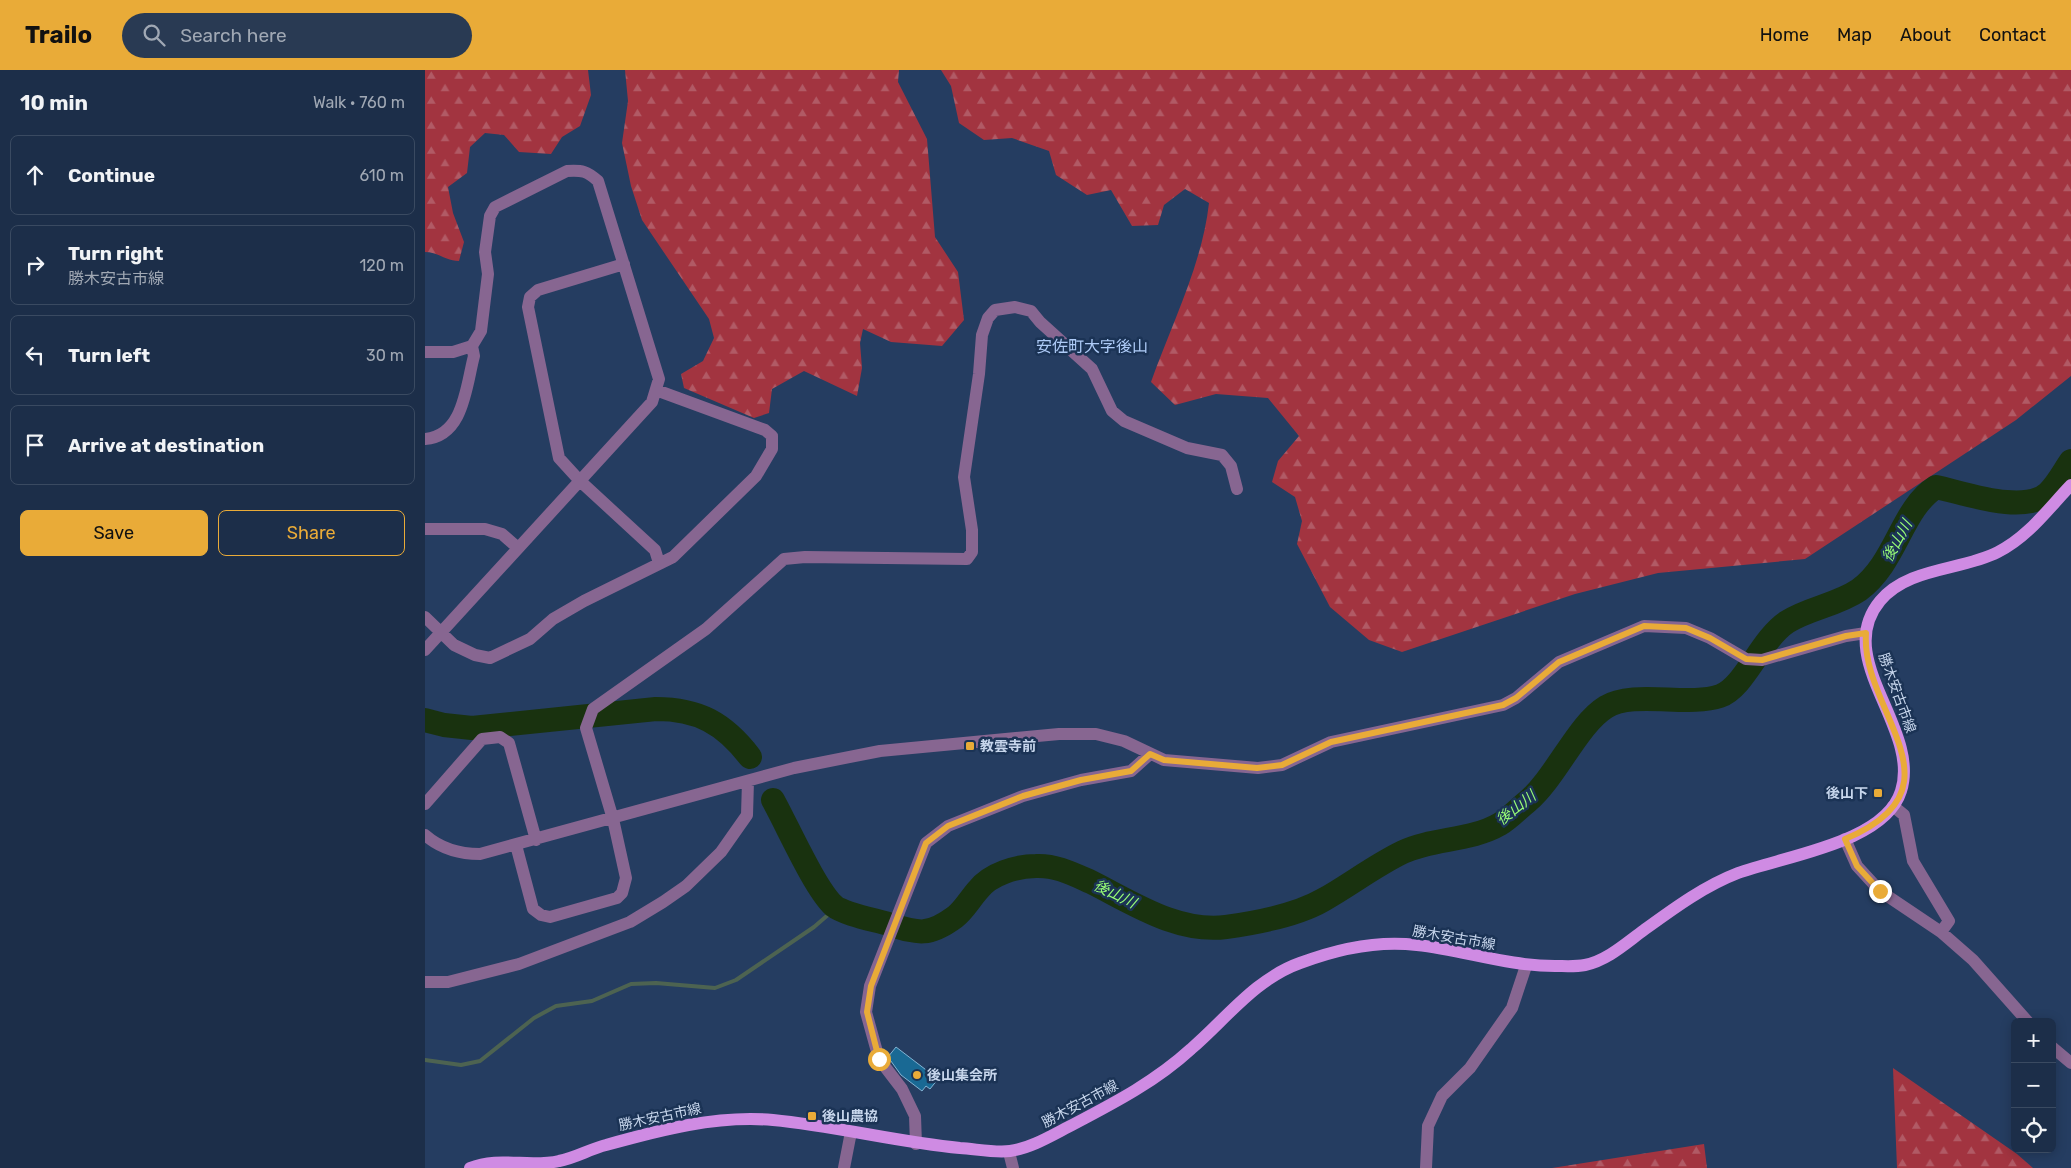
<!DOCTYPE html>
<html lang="en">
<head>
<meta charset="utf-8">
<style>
	:root { --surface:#1c2e49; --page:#293a53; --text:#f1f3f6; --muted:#a0a8b4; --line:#3a4a61; --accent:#e9ab38 }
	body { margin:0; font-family:Rubik,"Noto Sans JP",sans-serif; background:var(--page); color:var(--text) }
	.controls { position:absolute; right:15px; bottom:15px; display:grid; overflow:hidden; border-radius:8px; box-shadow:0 2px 12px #0003 }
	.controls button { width:45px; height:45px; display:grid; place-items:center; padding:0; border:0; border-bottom:1px solid var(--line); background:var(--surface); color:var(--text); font:25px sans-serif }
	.stop { position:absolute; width:15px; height:15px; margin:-11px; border:4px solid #e9ab38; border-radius:50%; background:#fff }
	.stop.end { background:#e9ab38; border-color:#fff; box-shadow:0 1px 5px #0008 }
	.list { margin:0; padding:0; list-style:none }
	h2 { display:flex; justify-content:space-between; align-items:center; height:65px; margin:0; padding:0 20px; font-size:21px }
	h2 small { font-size:16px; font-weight:400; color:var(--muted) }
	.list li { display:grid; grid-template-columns:32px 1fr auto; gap:15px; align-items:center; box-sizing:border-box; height:80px; margin:0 10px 10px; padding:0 10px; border:1px solid var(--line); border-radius:8px }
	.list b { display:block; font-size:19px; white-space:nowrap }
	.list p { margin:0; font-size:16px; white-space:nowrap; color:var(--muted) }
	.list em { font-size:16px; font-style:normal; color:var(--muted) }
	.actions { display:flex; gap:10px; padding:15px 20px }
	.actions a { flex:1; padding:11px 0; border:1px solid var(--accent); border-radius:8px; text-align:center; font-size:18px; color:var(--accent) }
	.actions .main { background:var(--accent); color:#111 }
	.icon { flex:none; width:28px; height:28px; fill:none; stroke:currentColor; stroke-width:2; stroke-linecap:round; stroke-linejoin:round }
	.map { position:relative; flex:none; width:1646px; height:1098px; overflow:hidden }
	header { display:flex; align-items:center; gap:30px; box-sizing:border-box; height:70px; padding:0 25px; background:var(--accent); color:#111 }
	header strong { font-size:24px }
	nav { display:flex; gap:28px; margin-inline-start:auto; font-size:18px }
	.search { width:350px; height:45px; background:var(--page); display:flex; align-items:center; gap:12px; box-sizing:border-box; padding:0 18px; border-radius:28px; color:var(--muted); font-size:19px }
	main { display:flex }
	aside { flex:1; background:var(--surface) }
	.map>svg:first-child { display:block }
	.forest { fill:url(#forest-firs) }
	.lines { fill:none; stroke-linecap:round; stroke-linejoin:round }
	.stream { stroke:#4d6351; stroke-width:4 }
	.river { stroke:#19320f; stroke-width:24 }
	.building { fill:#196994; stroke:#83b3d3 }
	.minor { stroke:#876691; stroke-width:12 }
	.major { stroke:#cf8be3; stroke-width:12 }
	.route { stroke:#e9ab38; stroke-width:6 }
	.poi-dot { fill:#e9ab38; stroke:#1b3355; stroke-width:2 }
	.labels { text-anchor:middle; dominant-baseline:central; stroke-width:5; stroke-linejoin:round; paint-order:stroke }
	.street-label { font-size:14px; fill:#c7d6ec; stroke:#1b3355 }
	.poi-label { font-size:14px; font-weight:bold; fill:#c7d6ec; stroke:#1b3355; text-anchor:start }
	.water-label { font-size:15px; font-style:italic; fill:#99fe76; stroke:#1b3355 }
	.quarter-label { font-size:16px; fill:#aecbf7; stroke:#1b3355 }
</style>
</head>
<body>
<header>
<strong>Trailo</strong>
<div class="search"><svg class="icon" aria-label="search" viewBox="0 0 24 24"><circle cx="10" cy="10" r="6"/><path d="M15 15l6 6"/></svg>Search here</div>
<nav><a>Home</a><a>Map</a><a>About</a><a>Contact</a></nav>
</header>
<main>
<aside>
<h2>10 min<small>Walk · 760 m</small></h2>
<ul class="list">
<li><svg class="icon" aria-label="ahead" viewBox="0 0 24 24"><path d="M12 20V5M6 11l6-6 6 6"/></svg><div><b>Continue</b></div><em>610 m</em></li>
<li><svg class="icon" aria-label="right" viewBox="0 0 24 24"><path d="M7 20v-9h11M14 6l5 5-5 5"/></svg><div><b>Turn right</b><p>勝木安古市線</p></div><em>120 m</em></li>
<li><svg class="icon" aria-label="left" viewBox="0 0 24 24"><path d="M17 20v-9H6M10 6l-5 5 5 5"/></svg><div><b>Turn left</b></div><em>30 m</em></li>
<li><svg class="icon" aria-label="arrive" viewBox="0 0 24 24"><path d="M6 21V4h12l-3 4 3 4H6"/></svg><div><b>Arrive at destination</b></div></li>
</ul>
<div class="actions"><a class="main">Save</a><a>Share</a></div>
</aside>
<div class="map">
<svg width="1646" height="1098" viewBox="0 0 1646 1098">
	<defs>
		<pattern id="forest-firs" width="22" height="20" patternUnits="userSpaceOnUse" patternTransform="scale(1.25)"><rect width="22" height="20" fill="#a23440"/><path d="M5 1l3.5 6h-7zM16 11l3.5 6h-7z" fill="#b15a65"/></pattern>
	</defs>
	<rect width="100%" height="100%" fill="#253d61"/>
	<path class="forest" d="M0,0H163L166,25L155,56L137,67L126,84L94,82L79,65L60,63L45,77L42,103L23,117L28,143L39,172L34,191C21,191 13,182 0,182Z
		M200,0H474L473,12L502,69L510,167L533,202L539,250L517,276L466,272L438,259L435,273L437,298L432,326L379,301L347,319L344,343L329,348L259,318L256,304L278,291L289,268L284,249L217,150L206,116L197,73L203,31Z
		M516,0H1646V306L1591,350L1380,489L1233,503L1150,524L977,582L944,570L905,537L872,474L877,451L870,427L847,412L853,391L874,366L843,328L791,324L750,335L726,312C747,253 777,195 784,133L760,119L739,135L733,155L707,156L686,120L662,125L631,105L624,81L587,68L559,70L534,53L526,16Z
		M1468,998L1592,1084L1608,1098H1472Z
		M1279,1074L1282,1098H1127Z"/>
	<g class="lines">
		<path class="stream" d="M0,990L36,995L55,991L109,948L131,936L167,931L206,914L231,913L290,918L311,910L389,857L411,838"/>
		<path class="river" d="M0,650L19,655L47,658L231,639C273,639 299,653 325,687
			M348,730C362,755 390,819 409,836C419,844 450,850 463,854C493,863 503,867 530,847C539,840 545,829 553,820C565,804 592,796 611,796C631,795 648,804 666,812C708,833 752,863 801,857C830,853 872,845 898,830C925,815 949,796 978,782C1008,768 1046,771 1075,754C1085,748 1094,738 1103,731C1131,707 1153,654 1181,637C1208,620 1263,637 1295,626C1320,617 1335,570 1362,552C1384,538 1412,535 1434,520C1472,492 1476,439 1511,417C1540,423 1599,445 1623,423C1632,415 1639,401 1646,391"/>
	</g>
	<path class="building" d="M471,977L513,1009L505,1019L501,1016L497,1021L476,1005L463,987Z"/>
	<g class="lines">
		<path class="minor" d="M199,194L113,220L105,227L103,237L134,388L155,411L230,480L234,493
			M0,282H28L47,276L56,261L63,204L60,182L65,146L70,137L142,101C157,100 162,101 173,111L234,309L227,332L0,580
			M0,369C39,366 41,316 49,286L47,276
			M0,459H60L77,464L93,478
			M0,547L29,575L50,585L65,588L105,569L128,549L159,531L248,487L331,406L347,379V366L340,360L231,320
			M0,734L57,669L75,667L84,673L111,770
			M1468,736L1479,745L1488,791L1524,851L1516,862
			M0,765C16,779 34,784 55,784L369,698L455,681L634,664H671L699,671L739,690L833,698L857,695L906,672L1078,635L1091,628L1134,592L1219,556L1261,558L1285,568L1321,589L1337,590L1421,566L1441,563
			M1420,769L1432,796L1455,821L1516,862L1548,890L1603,952
			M91,775L108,839L116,845L125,847L192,828L197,823L201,808L188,749L161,658L168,639L281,559L359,489L380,487L542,489L547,482V460L539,407L554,304L557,265L563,248L570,240L590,237L606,241L615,252L667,299L687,341L699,351L762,378L797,385L806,396L812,419
			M0,912H23L94,894L205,852L238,832L261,816L296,782L322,745L323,711
			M1627,977L1646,993
			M491,1074L490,1046L477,1019L454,989L441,942L445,916L501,773L523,756L598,726L656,710L706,701L725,684
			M584,1082L588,1098
			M419,1098L426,1062
			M1001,1098L1003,1056L1017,1026L1045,998L1087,938L1101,896"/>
		<path class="major" d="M45,1098C74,1086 104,1098 134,1091C150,1088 165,1079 181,1075C235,1060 291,1045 348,1050C411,1056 472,1072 535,1078C551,1079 570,1083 585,1081C607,1078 629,1064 649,1054C691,1032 731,1011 766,979C801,949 830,909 875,893C912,879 952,870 992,875C1039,880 1082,896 1130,896C1139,896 1150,897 1160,895C1183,890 1201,873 1219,860C1248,839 1279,816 1313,803C1359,786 1460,773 1476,721C1496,658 1407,589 1455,531C1483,497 1536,501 1573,482C1603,467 1623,439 1646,415"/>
	</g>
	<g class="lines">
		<path class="route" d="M454,989L442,942L446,916L501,773L523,756L598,726L656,710L706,701L725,684L739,690L832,698L857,695L906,672L1078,635L1091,628L1134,592L1219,556L1261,558L1285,568L1321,589L1337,590L1421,566L1441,563C1435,641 1544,718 1420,769L1432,796L1455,821"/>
	</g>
	<g class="poi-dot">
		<rect x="540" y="671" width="10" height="10" rx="2.5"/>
		<rect x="1448" y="718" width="10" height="10" rx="2.5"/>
		<circle cx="492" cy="1005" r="5"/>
		<rect x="382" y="1041" width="10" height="10" rx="2.5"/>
	</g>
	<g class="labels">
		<g class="street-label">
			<text transform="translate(1472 623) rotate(70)">勝木安古市線</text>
			<text transform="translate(1029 868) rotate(10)">勝木安古市線</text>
			<text transform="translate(655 1034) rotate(-28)">勝木安古市線</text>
			<text transform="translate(235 1047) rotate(-12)">勝木安古市線</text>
		</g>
		<g class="poi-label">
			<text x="555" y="676">教雲寺前</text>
			<text x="1443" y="723" text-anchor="end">後山下</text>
			<text x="502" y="1005">後山集会所</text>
			<text x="397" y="1046">後山農協</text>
		</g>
		<g class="water-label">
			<text transform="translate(1472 471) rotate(-61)">後山川</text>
			<text transform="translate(1091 738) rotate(-38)">後山川</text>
			<text transform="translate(690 824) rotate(26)">後山川</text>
		</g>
		<g class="quarter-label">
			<text x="667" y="276">安佐町大字後山</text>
		</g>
	</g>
</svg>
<div class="controls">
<button>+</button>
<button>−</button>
<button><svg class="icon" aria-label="locate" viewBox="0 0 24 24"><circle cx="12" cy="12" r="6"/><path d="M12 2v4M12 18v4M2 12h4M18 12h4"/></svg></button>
</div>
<div class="stop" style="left:454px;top:989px"></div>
<div class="stop end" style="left:1455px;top:821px"></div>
</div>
</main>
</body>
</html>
